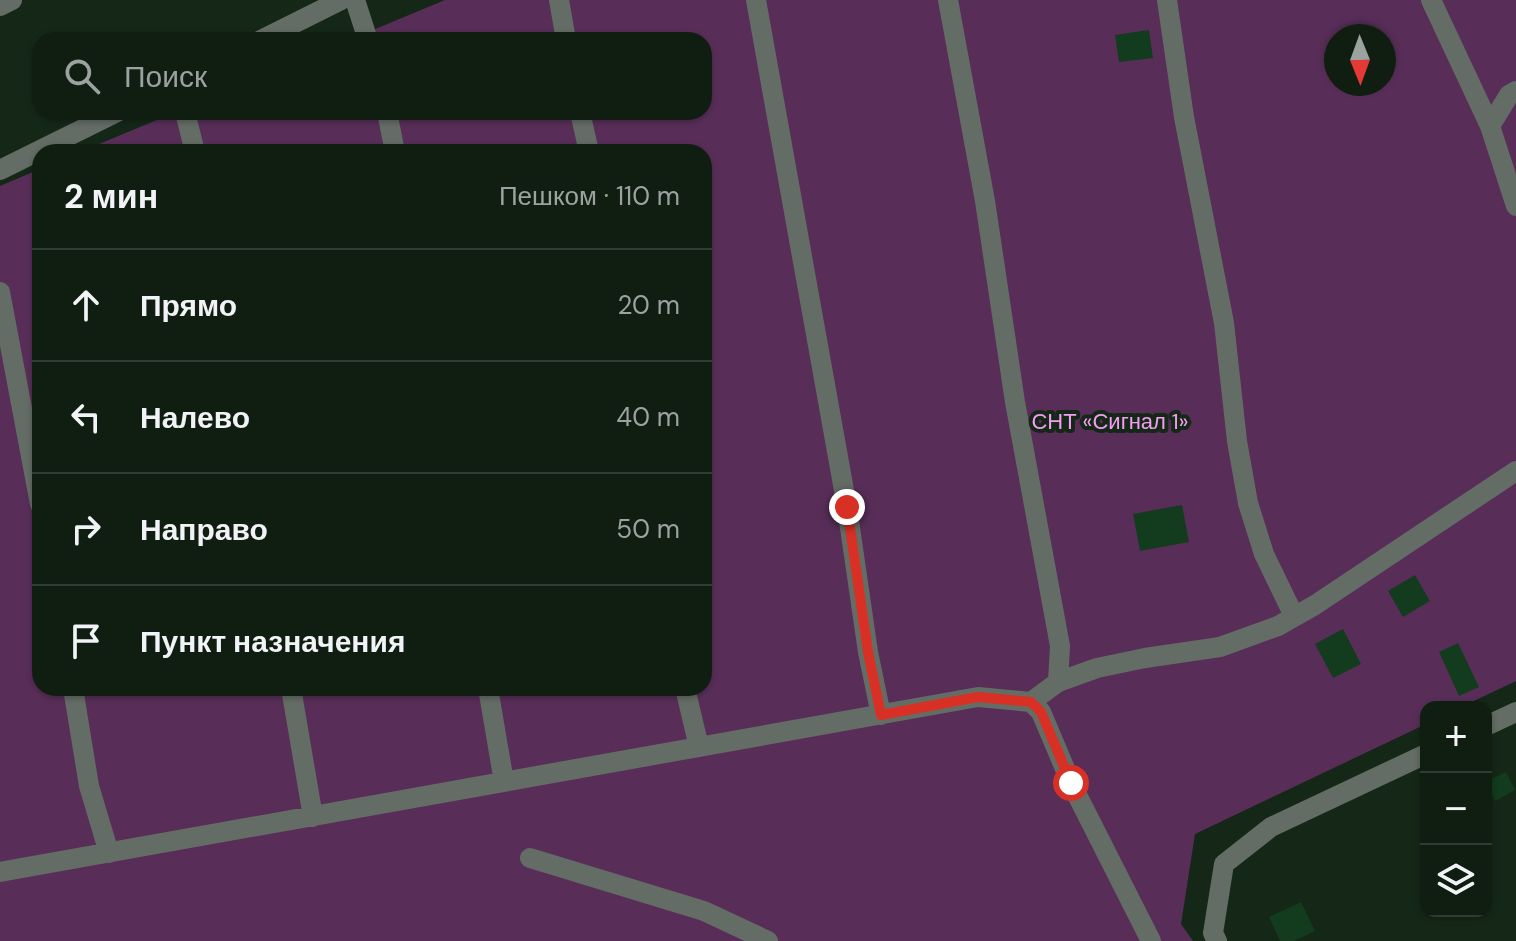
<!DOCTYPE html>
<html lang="ru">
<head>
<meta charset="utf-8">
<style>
	:root { --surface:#101e12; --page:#1e2b20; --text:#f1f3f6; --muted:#9ca29f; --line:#303c32 }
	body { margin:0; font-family:"DM Sans",sans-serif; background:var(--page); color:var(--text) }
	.controls { position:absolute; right:24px; bottom:24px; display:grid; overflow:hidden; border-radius:16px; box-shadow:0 2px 6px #0004 }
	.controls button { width:72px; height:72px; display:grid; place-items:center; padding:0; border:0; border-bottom:2px solid var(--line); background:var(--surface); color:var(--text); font:40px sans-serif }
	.compass { position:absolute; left:1324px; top:24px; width:72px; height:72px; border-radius:50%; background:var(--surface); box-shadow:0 2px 6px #0004; rotate:179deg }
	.stop { position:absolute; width:24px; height:24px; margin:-18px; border:6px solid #d93025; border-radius:50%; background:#fff }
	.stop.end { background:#d93025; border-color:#fff; box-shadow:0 2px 8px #0008 }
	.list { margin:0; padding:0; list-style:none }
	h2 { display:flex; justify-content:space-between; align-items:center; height:104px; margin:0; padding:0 32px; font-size:34px }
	h2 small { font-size:26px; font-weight:400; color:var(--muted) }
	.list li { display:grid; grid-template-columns:52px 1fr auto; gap:24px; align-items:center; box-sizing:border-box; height:112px; padding:0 32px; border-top:2px solid var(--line) }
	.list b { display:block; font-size:30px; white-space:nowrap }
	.list em { font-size:26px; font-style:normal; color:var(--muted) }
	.icon { flex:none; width:44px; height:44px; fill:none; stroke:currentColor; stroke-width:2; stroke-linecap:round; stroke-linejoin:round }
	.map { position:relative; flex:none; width:1516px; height:941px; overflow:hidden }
	.search { position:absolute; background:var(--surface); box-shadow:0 2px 6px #0004; left:32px; top:32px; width:680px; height:88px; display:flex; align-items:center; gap:20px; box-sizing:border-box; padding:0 28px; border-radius:24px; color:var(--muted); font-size:30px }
	.panel { position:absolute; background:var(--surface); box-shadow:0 2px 6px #0004; left:32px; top:144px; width:680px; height:552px; border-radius:24px }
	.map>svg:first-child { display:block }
	.green { fill:#582e58; fill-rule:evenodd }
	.building { fill:#133b1d }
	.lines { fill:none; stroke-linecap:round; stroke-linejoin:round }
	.minor { stroke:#646d65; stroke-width:20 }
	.route { stroke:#d93025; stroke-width:10 }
	.labels { text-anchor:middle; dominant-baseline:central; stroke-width:8; stroke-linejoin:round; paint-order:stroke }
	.park-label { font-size:22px; fill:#f49ef2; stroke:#152818 }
</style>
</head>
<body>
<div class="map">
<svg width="1516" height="941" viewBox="0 0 1516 941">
	<rect width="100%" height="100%" fill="#152818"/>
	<path class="green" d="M445,0H1516V681L1461,707H1426V724L1195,834L1181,924L1193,941H0V186L40,169V688H704V152H80L176,112H704V40H349ZM1336,36H1384V84H1336Z"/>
	<path class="building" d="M1149,30L1153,58L1119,62L1115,35Z
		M1182,505L1189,542L1140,551L1133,514Z
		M1415,575L1430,601L1403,617L1388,591Z
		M1343,629L1361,664L1333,678L1315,644Z
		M1458,643L1479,687L1459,696L1439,652Z
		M1506,772L1515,790L1495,801L1486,782Z
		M1426,842V861L1419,845Z
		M1301,902L1315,931L1294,941H1280L1269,917Z"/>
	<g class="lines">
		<path class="minor" d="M355,0L368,40
			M559,0L566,40
			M756,0L847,507L868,652L881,715
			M948,0L985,201L1015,402L1060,646L1058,682
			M1167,0L1184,117L1224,323L1237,441L1248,503L1264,554L1294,616
			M1431,0L1490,126L1516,206
			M0,6L12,0
			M261,40L341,0
			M185,112L195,152
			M387,112L395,152
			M580,112L589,152
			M1490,126L1509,95L1516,91
			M0,170L117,112
			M0,292L40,504
			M73,688L89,786L109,853
			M291,688L313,817
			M488,688L504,782
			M685,688L699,747
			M1031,702L1058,682L1097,668L1145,658L1220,647L1278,626L1315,605L1516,471
			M1486,726L1516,712
			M530,858L704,911L768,941
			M0,872L978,697L1031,702L1041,712L1071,783L1151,941
			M1217,941L1213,933L1224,864L1271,827L1426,754"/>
	</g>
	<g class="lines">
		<path class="route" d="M847,507L868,652L881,715L978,697L1031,702L1041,712L1071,783"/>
	</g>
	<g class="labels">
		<g class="park-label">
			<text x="1110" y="421">СНТ «Сигнал 1»</text>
		</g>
	</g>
</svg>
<div class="controls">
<button>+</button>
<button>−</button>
<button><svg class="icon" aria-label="layers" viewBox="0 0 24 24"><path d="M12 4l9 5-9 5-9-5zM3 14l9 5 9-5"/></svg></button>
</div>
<svg class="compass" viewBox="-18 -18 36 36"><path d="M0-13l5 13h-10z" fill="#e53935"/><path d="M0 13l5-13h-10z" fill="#9ca29f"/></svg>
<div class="stop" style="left:1071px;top:783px"></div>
<div class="stop end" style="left:847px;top:507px"></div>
<div class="search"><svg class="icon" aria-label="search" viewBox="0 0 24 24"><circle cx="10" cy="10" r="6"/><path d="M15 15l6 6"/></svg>Поиск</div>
<section class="panel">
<h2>2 мин<small>Пешком · 110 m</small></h2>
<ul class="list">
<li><svg class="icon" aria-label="ahead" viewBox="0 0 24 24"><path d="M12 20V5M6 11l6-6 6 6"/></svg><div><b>Прямо</b></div><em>20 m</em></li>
<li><svg class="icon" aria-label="left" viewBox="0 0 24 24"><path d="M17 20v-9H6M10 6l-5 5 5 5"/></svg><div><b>Налево</b></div><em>40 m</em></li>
<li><svg class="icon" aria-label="right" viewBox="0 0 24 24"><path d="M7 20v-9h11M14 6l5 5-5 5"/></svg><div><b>Направо</b></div><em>50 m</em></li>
<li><svg class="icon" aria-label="arrive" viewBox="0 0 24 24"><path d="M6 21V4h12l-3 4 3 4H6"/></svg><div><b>Пункт назначения</b></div></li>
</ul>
</section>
</div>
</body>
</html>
